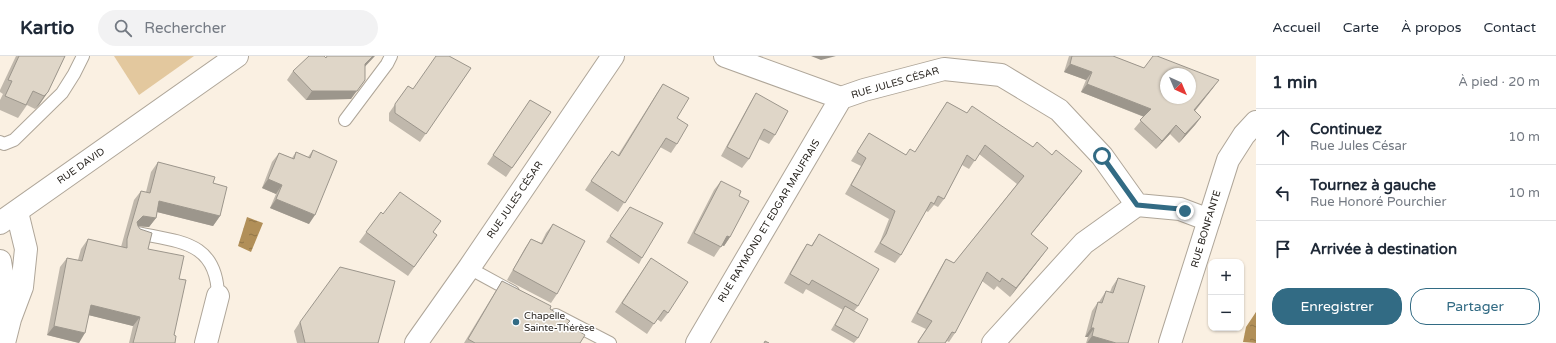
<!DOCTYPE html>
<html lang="fr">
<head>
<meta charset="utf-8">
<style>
	:root { --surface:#fff; --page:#f2f2f3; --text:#1f2937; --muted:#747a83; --line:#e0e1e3; --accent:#326b84 }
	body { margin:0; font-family:"Varela Round",sans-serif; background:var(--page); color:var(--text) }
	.controls { position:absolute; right:12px; bottom:12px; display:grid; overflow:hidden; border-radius:8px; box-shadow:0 1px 3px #0004 }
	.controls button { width:36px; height:36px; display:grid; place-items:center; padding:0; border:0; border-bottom:1px solid var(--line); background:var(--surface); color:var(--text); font:20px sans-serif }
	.compass { position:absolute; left:1160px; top:12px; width:36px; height:36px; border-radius:50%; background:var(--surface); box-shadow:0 1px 3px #0004; rotate:136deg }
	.stop { position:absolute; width:12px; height:12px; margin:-9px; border:3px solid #326b84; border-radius:50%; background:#fff }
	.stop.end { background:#326b84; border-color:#fff; box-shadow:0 1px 4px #0008 }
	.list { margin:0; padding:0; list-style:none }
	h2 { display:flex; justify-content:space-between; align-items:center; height:52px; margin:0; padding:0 16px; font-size:17px }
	h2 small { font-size:13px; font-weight:400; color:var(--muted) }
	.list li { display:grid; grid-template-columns:26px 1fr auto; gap:12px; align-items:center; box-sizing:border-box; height:56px; padding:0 16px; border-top:1px solid var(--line) }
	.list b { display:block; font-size:15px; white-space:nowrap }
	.list p { margin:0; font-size:13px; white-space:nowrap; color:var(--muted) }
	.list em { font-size:13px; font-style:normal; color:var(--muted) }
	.actions { display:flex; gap:8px; padding:12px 16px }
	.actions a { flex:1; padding:9px 0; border:1px solid var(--accent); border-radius:16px; text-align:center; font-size:14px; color:var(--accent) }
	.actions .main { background:var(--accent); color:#fff }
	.icon { flex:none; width:22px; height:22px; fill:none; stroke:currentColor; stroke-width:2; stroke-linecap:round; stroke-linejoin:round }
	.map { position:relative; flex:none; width:1256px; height:287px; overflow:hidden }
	header { display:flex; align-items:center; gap:24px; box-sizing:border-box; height:56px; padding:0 20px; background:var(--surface); border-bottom:1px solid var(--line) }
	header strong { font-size:19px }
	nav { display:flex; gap:22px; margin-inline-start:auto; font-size:14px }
	.search { width:280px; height:36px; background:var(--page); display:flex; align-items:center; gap:10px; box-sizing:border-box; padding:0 14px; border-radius:22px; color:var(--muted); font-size:15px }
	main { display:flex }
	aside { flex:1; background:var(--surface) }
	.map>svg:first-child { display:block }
	.green { fill:#e3c89e }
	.water { fill:url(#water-ripples) }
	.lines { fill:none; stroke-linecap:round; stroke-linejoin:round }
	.service-casing { stroke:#afa699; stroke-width:14 }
	.minor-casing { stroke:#afa699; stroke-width:24 }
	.secondary-casing { stroke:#afa699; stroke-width:24 }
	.service { stroke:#fff; stroke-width:12 }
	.minor { stroke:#fff; stroke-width:22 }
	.secondary { stroke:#fff; stroke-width:22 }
	.wall { fill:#c0b8ac }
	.shaded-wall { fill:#9c968c }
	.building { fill:#dfd6c8; stroke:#9c968c; fill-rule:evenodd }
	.route { stroke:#326b84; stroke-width:5 }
	.poi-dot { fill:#326b84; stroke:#fff; stroke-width:1.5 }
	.labels { text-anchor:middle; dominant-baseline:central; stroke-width:3; stroke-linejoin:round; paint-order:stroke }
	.street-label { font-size:10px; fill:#28241f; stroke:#fff }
	.poi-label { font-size:10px; fill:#28241f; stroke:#fff; text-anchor:start }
</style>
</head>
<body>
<header>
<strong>Kartio</strong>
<div class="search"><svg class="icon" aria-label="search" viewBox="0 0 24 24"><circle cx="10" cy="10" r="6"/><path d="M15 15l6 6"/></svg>Rechercher</div>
<nav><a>Accueil</a><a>Carte</a><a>À propos</a><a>Contact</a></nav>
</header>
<main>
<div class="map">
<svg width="1256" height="287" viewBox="0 0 1256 287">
	<defs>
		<pattern id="water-ripples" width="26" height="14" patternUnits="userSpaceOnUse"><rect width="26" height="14" fill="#b18f58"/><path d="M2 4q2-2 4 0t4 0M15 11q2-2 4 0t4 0" fill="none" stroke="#907548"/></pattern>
	</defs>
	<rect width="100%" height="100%" fill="#faf0e2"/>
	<path class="green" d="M114,0H194L139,39Z"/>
	<path class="water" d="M247,161L263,167L251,196L238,190Z
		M1256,256V287L1243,286L1246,271Z"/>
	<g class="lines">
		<g class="service-casing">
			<path id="service" d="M345,64L387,8L391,0
				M0,86L4,88L14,84L62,37L74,18L83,0
				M138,177C181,186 217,186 218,240
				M469,212L513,236
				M556,259L610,287"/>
		</g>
		<g class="minor-casing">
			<path id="minor" d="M725,0L841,42L864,34L944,13L1001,19L1059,54L1102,100L1137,149
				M0,205L9,262
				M4,287L10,263L22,231L26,193L17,156
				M206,287L218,240
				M416,287L469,212L613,0
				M697,287L841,42
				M993,287L1084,187L1137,149L1180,153L1209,164"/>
		</g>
		<g class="secondary-casing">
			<path id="secondary" d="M0,167L237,0
				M1170,287L1228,104L1244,79L1256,66"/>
		</g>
		<use href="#service" class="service"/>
		<use href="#minor" class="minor"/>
		<use href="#secondary" class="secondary"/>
	</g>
	<path class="wall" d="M16,0H65L48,36L39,49L35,53L27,49L18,62L0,54V44L3,38L0,36V34Z
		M1069,0H1113L1144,12L1213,32L1195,55L1201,61L1195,69L1179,87L1170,78L1156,93L1134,73L1144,61L1081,36L1086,24L1064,16Z
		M326,2L365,11L351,43L306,44L287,24L293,15Z
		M471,12L420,86L389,65V57L408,30L413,33Z
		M663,28L677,62V88L671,97L660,91L618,156L585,134L605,104L618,99L657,37Z
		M756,37L775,79L769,88L759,83L749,103L742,112L721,100L750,47Z
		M530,44L551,56L506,121L487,108Z
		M947,46L967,57L1033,91L1052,99L1082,115L1076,123L1031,178L1042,200L1010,241L997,230L994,234L982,225L955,277L949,286L947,285L945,287H917L926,273L911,266L941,211L946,203L954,207L1017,128L979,98L969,113L962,109L944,143L938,151L934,149L928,156L926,155L901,199L895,207L874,196L880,186L889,163L845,138L861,110L851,105L869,77L906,99L915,96Z
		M313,94L309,168L270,152L276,138L262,132L272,106L279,97L292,102L296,96L308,101Z
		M158,106L213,127L220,160L213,170L157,156L156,162L149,171L138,170L148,193L179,223L174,279L175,287H129L133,270L89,259L79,287L47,279L60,211L67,202L78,204L81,193L88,183L121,191L134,144L141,135L146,136L151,116Z
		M721,125L739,140L730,181L724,190L722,189L714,201L687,187L714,134Z
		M630,151L642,202L639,208L606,186Z
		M381,156L383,158L433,176L437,179L408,220L359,186Z
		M553,168L557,238L551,247L507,224L525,192L531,183L541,187L546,177Z
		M819,178L858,250L854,255L858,282L854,287L831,274L843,254L806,233L803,238L784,227L801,197L807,188L811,190Z
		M651,202L668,257L661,266L657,263L647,278L615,256Z
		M1118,222L1128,287H1086L1088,281H1085L1092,255L1098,246H1099L1106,235L1110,236L1112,231Z
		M502,225L550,253L567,268L580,287H464L495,236Z
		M300,266L378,287H297L294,275Z"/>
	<path class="shaded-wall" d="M373,0H375L359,17L365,8Z
		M811,0H836L821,4Z
		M1070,8L1092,16L1086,24L1064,16Z
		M365,24L351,43L306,44L312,35Z
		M1219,24L1213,32L1188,63L1194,54Z
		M1087,28L1151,53L1145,61L1081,36Z
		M48,36L39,49L35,53L44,40Z
		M1201,61L1195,69L1179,87L1185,78Z
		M1176,69L1170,78L1156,93L1162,85Z
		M1082,115L1076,123L1025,186L1031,178Z
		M268,123L282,129L276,138L262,132Z
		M276,143L315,159L309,168L270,152Z
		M159,145L220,160L213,170L153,155Z
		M143,160L156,162L149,171L136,170L137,166Z
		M727,180L730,181L724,190L721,189Z
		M1048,192L1042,200L1010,241L1016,232Z
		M91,249L140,261L133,270L84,258Z
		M54,270L85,277L79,287L47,279Z
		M1091,272H1094L1088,281H1085Z
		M1092,280L1116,287H1087Z"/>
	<path class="building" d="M19,0H65L48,36L44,40L33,35L26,49L5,40L12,25L8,24Z
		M309,0H324L326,2L327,0H373L365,8V24L357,35H312L293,15Z
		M436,0H449L471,12L426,78L395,57V48L408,30L413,33Z
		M1072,0H1113L1144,12L1153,0H1157L1219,24L1194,54L1201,61L1185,78L1176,69L1162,85L1140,64L1151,53L1087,28L1092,16L1070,8ZM1166,18H1190V42H1166Z
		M663,28L689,42L677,62L688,69L677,88L666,82L625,147L591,125L612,95L619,100Z
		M756,37L788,55L775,79L764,73L749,103L727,91Z
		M530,44L551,56L512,112L493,99Z
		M947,46L967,57L972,50L1033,91L1037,86L1052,99L1056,94L1082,115L1031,178L1048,192L1016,232L1002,222L1000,226L987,216L955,277L952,276L945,287H920L918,286L932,265L917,257L946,203L954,207L1024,120L985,89L975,105L967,99L944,143L938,140L934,148L931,146L901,199L880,187L886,178L895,155L851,129L866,102L857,96L869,77L906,99L910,93L915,96Z
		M313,94L337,105L315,159L276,143L282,129L268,123L279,97L294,103L296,96L310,102Z
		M158,106L215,121L213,127L227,131L220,160L159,145L156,162L143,160L137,166L138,170L140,173L152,177L148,193L184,200L179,223L186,224L174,279L176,280L175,287H133L140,261L91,249L85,277L54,270L67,202L82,205L88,183L127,192V183L141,135L150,137Z
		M721,125L741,135L739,140L749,145L730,181L727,180L721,191L694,177Z
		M400,136L441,165L433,176L437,179L414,211L366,176L381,156L383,158Z
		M630,151L663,167L642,202L610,180Z
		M553,168L585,185L557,238L513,214L531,183L542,188Z
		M819,178L879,213L858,250L812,224L809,229L790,218L807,188L812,190Z
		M651,202L688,226L668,257L664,254L654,268L622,247Z
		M340,211L395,225L378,287H305L300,266Z
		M1118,222L1145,230L1128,287H1116L1092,280L1094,272H1091L1098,246L1102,247L1106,235L1113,237Z
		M502,225L551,250L550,253L570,265L567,268L585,279L580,287H475L468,283Z
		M845,250L868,263L858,282L835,269Z
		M765,285L769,287H764Z"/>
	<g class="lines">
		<path class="route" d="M1102,100L1137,149L1180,153L1185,155"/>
	</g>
	<circle class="poi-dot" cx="516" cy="266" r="4"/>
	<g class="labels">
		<g class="street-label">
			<text transform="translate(895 27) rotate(-16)">RUE JULES CÉSAR</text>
			<text transform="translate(81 110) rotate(-35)">RUE DAVID</text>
			<text transform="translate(515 144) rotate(-56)">RUE JULES CÉSAR</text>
			<text transform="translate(769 165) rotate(-59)">RUE RAYMOND ET EDGAR MAUFRAIS</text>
			<text transform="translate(1206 173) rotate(-73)">RUE BONFANTE</text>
		</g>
		<g class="poi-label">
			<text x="524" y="260">Chapelle<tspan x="524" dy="12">Sainte-Thérèse</tspan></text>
		</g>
	</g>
</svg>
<div class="controls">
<button>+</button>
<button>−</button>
</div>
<svg class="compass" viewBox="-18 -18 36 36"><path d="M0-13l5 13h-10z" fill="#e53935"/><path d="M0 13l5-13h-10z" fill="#747a83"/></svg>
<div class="stop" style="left:1102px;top:100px"></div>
<div class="stop end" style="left:1185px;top:155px"></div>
</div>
<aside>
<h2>1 min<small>À pied · 20 m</small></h2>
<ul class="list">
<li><svg class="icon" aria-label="ahead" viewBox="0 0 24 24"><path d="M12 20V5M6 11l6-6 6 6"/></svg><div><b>Continuez</b><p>Rue Jules César</p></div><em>10 m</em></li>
<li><svg class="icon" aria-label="left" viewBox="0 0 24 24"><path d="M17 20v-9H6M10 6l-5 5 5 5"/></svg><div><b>Tournez à gauche</b><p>Rue Honoré Pourchier</p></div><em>10 m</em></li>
<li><svg class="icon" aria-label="arrive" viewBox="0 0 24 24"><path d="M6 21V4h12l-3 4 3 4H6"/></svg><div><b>Arrivée à destination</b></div></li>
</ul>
<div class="actions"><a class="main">Enregistrer</a><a>Partager</a></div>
</aside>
</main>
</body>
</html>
